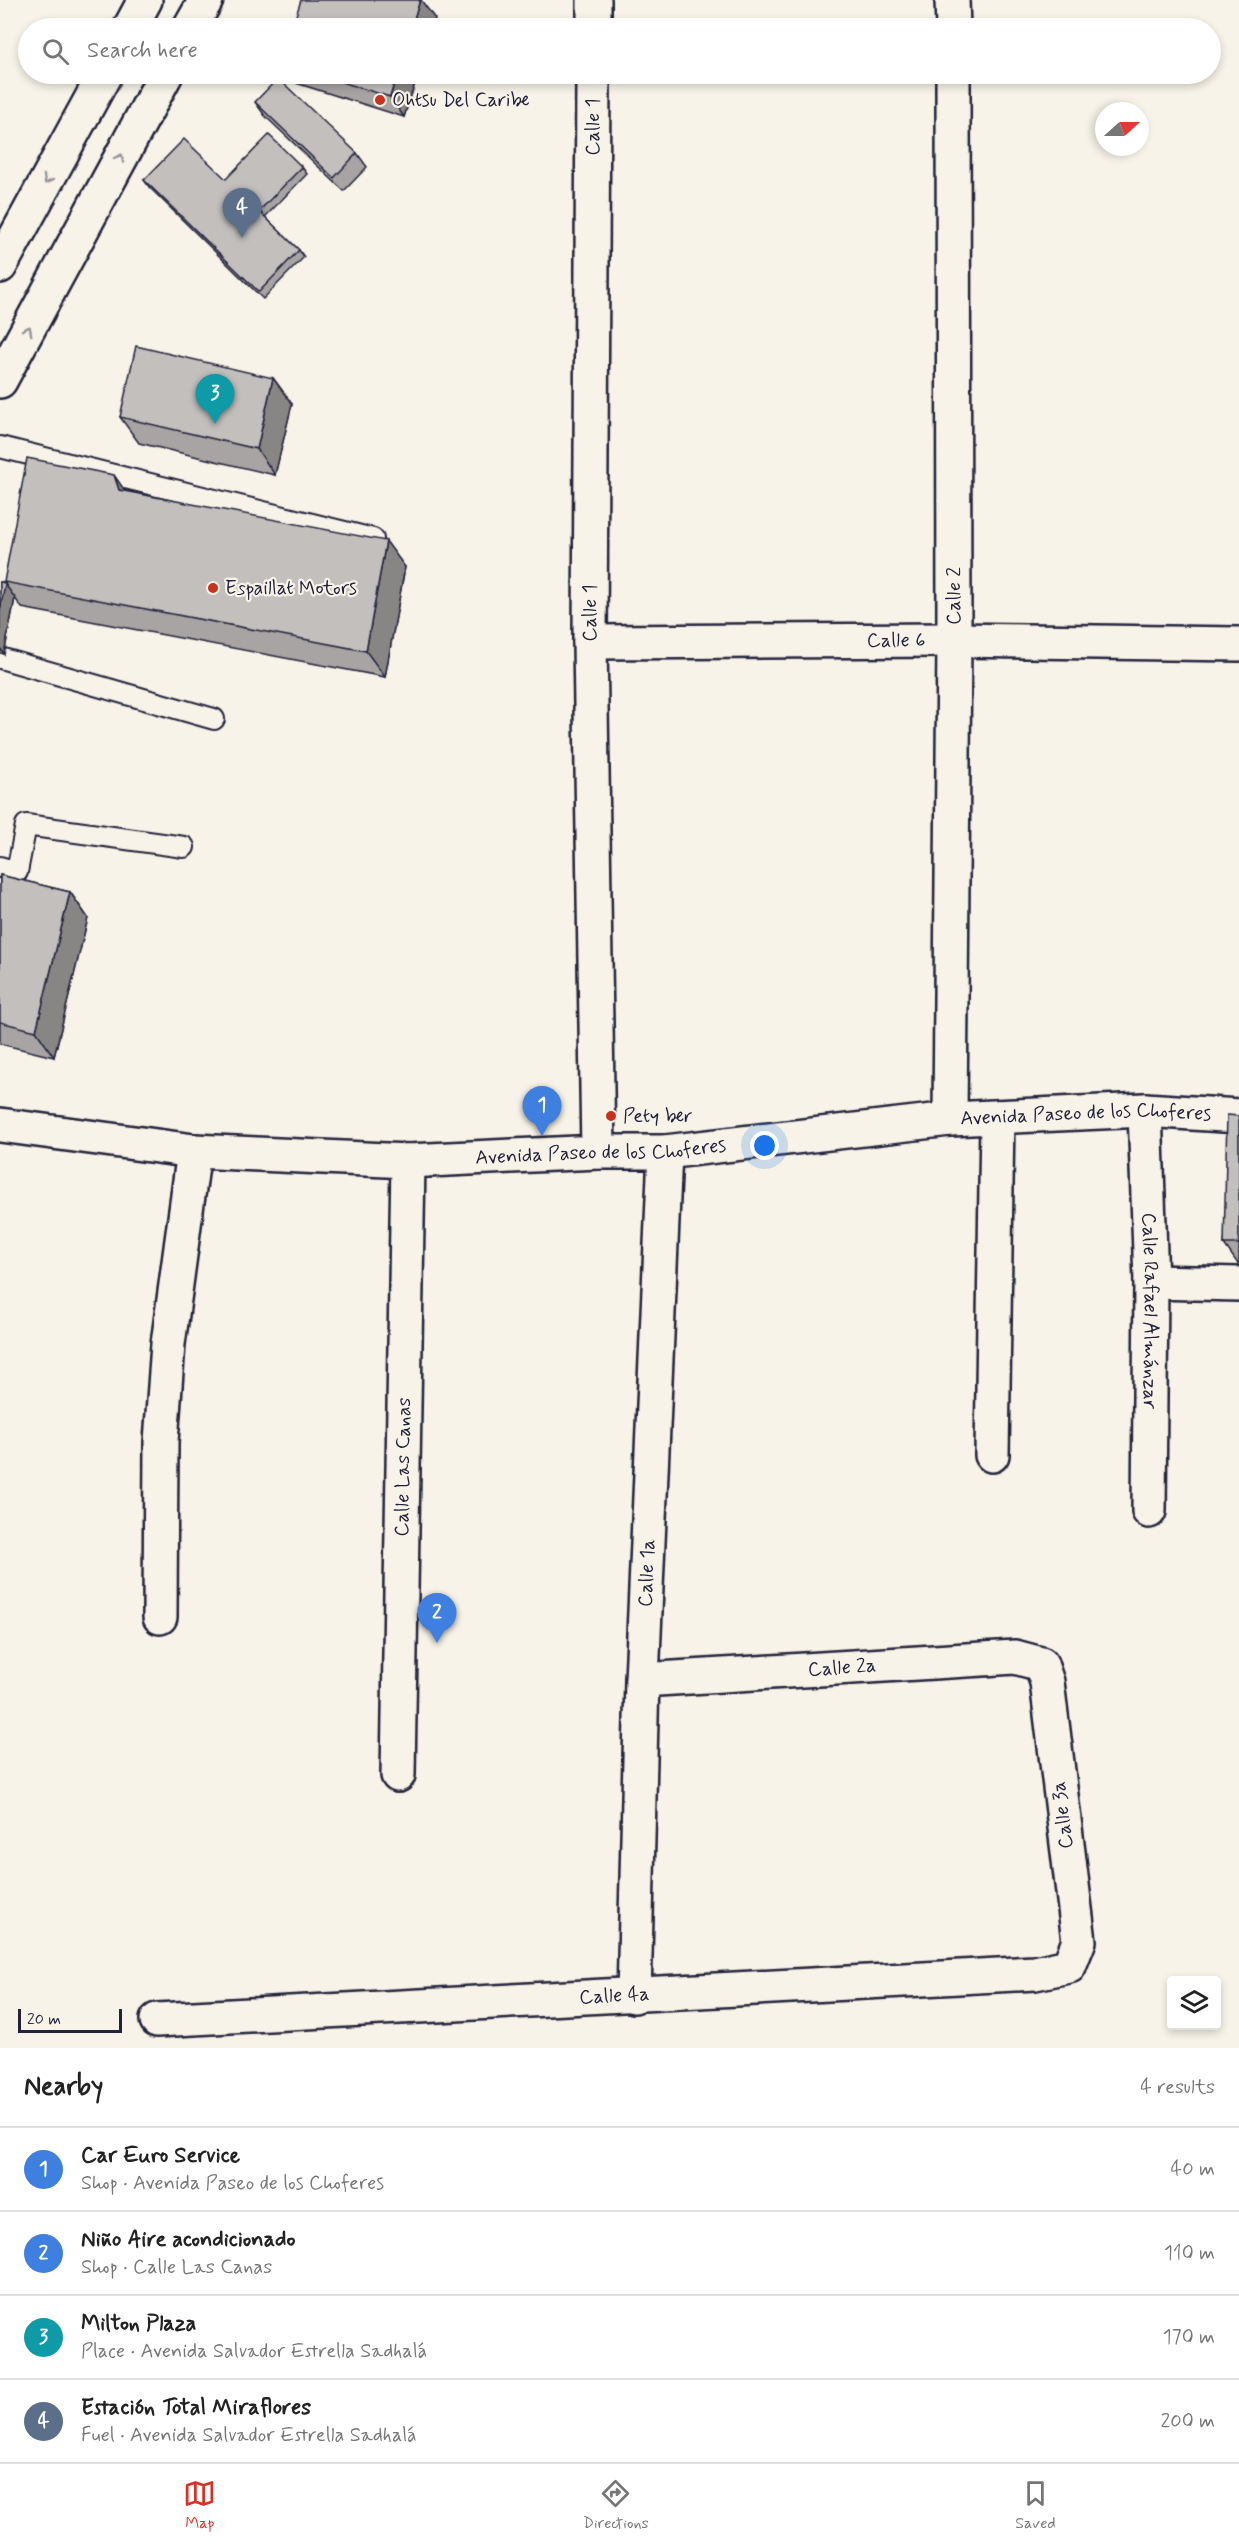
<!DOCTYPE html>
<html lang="en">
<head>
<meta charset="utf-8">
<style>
	:root { --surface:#fff; --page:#f2f2f2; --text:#222; --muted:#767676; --line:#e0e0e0; --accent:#d93025 }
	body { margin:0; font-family:Mynerve,sans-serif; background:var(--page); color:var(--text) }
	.controls { position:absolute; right:18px; bottom:18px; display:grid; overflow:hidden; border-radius:6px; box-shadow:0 3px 9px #0003 }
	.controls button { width:54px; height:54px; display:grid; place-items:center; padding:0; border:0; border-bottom:2px solid var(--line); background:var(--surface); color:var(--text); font:30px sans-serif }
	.compass { position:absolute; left:1095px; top:102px; width:54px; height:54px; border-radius:50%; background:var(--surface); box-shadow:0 3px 9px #0003; rotate:69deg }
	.scale { position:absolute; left:18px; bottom:15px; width:104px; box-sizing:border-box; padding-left:6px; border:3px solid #22223b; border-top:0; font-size:16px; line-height:21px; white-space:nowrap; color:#22223b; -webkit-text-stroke:4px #f7f3e8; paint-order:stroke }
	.you { position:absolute; left:765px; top:1146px; width:21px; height:21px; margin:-15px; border:4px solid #fff; border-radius:50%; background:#1a73e8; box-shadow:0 0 0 9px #1a73e833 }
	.badge { display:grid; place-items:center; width:39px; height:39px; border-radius:50%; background:var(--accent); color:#fff; font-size:20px; font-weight:700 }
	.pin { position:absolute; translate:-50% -50px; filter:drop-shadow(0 2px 3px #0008) }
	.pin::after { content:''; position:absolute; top:32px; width:21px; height:18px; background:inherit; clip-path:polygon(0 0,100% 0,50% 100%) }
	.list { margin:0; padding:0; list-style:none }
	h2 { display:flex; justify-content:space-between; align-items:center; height:78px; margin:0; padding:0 24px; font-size:26px }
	h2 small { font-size:20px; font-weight:400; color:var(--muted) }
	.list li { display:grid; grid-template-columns:39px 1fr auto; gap:18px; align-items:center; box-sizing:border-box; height:84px; padding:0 24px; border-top:2px solid var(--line) }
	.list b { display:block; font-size:22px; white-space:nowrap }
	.list p { margin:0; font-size:20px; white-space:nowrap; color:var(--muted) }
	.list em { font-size:20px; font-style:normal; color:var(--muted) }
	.icon { flex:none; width:33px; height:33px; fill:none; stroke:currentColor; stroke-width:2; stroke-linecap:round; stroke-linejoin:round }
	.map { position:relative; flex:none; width:1239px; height:2048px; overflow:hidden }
	.search { position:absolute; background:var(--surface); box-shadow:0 3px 9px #0003; left:18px; right:18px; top:18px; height:66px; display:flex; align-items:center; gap:15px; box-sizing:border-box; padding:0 21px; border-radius:33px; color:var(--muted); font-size:22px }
	.sheet { height:414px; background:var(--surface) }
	nav { display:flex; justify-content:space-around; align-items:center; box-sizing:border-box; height:84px; border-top:2px solid var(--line); background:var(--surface); font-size:16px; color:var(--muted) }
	nav a { display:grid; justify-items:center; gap:3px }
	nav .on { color:var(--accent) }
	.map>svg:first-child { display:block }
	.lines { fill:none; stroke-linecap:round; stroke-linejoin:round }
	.lane-casing { stroke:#22223b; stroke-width:24 }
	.street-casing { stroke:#22223b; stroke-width:38 }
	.secondary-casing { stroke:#22223b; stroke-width:38 }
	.highway-casing { stroke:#22223b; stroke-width:38 }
	.lane { stroke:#f7f3e8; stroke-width:20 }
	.street { stroke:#f7f3e8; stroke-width:33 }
	.secondary { stroke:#f7f3e8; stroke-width:33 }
	.highway { stroke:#f7f3e8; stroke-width:33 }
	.wall { fill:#a7a4a3; stroke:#22223b; stroke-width:1.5 }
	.shaded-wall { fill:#888684; stroke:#22223b; stroke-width:1.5 }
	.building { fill:#c2bfbd; stroke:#22223b; stroke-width:1.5 }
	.oneway { stroke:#97959a }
	.poi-dot { fill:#c8321e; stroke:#f7f3e8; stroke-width:2 }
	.labels { text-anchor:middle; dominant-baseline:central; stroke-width:4.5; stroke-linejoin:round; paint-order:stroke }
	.poi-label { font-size:20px; fill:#22223b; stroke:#f7f3e8; text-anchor:start }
	.street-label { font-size:20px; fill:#22223b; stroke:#f7f3e8 }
</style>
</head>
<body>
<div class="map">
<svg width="1239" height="2048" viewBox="0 0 1239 2048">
	<rect width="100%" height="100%" fill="#f7f3e8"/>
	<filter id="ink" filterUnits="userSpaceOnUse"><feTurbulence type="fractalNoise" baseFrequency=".0167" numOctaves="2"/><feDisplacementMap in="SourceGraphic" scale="12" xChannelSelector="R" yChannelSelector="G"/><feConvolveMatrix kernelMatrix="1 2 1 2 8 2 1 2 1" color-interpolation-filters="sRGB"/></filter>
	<g filter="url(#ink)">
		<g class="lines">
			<g class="lane-casing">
				<path id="lane" d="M0,447L373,539
					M0,658L214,719
					M0,867L17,872L26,825L184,847"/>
			</g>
			<g class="street-casing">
				<g id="street">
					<path d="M952,0L953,28"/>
					<path d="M594,28V0"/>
					<path d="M593,74L590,642L598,1152"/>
					<path id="s1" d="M590,642L954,640L1239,644"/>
					<path id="s2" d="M1145,1110L1151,1282L1149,1511"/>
					<path d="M950,1119L954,640L953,74"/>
					<path d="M1151,1282L1239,1284"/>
					<path d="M992,1455L997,1117"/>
					<path d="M160,1617L161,1442L168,1344L194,1151"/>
					<path id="s3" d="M398,1775L408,1161"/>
					<path id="s4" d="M634,1996L642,1680L665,1152"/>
					<path id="s5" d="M157,2020L1035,1973L1069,1966L1079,1941L1047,1682L1041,1664L1015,1657L642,1680"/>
				</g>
			</g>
			<g class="secondary-casing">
				<g id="secondary">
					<path id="s6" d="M0,1125L194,1151L408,1161L598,1152H665L950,1119L1145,1110L1239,1116"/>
				</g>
			</g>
			<g class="highway-casing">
				<path id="highway" d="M130,28L145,0
					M190,28L206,0
					M0,266L105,74
					M0,381L166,74"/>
			</g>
			<use href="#lane" class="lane"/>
			<use href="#street" class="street"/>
			<use href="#secondary" class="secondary"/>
			<use href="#highway" class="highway"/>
		</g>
		<path class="wall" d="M289,74H418L404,117L296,83Z
			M255,102L357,153L367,167L344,191L265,116Z
			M302,167L307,174L265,217L299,250L304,257L263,299L149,187L144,180L226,179Z
			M273,378L292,404L275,475L139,443L120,417Z
			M126,491L405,567L385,677L22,608L15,598L4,654L0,653V582H4Z
			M0,875L70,892L88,918L54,1057L0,1044Z
			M1239,1116V1264H1238L1224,1244Z"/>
		<path class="shaded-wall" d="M420,0H421L435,19L432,28H411Z
			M397,74H418L404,117L390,97Z
			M273,378L292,404L275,475L257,449Z
			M114,475L132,501L119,490Z
			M386,541L405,567L385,677L366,651Z
			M5,584L15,598L4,654L0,648V610Z
			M70,892L88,918L54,1057L36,1031Z"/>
		<path class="building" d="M301,0H420L411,28H292Z
			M316,74H397L390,97Z
			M278,78L357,153L334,178L255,102Z
			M269,135L302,167L259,211L299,250L259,292L144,180L184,139L226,179Z
			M136,346L273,378L257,449L120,417Z
			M27,458L114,475L119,490L386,541L366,651L4,582Z
			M0,582L6,583L4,582L5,584L0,610Z
			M0,875L70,892L36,1031L0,1022Z
			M1227,1115L1239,1116V1244H1224Z"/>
		<defs><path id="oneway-chevron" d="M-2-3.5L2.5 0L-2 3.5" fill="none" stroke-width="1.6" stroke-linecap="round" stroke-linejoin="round" transform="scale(1.5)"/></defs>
		<g class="oneway">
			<use href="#oneway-chevron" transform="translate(120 158) rotate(-62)"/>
			<use href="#oneway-chevron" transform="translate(47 180) rotate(119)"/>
			<use href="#oneway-chevron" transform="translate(28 330) rotate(-62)"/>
		</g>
	</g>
	<g class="poi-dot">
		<circle cx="380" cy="100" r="6"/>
		<circle cx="213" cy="588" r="6"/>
		<circle cx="611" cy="1116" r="6"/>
	</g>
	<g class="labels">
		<g class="poi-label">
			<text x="392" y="100">Ohtsu Del Caribe</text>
			<text x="225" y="588">Espaillat Motors</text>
			<text x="623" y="1116">Pety ber</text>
		</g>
		<g class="street-label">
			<text transform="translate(593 127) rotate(-90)">Calle 1</text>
			<text transform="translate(954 596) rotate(-90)">Calle 2</text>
			<text transform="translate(590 613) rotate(-90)">Calle 1</text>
			<text stroke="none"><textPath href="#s1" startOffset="306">Calle 6</textPath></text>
			<text stroke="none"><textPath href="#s6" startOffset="1090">Avenida Paseo de los Choferes</textPath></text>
			<text stroke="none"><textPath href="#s6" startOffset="603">Avenida Paseo de los Choferes</textPath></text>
			<text stroke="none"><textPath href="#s2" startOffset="201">Calle Rafael Almánzar</textPath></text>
			<text stroke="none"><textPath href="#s3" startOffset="308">Calle Las Canas</textPath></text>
			<text stroke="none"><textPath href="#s4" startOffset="423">Calle 1a</textPath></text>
			<text transform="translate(842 1668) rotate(-4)">Calle 2a</text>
			<text transform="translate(1063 1815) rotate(-97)">Calle 3a</text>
			<text stroke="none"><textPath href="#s5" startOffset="458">Calle 4a</textPath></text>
		</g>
	</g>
</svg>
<div class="controls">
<button><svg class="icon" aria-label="layers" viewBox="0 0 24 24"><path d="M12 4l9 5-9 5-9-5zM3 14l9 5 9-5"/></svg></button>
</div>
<svg class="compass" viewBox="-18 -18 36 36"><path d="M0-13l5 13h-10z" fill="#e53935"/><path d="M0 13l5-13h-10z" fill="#767676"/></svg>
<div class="scale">20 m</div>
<div class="you"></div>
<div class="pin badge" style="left:542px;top:1136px;background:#3f7fe0">1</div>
<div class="pin badge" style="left:437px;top:1643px;background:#3f7fe0">2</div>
<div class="pin badge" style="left:215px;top:424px;background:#0f9aa8">3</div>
<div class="pin badge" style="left:242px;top:238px;background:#5c6f8a">4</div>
<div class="search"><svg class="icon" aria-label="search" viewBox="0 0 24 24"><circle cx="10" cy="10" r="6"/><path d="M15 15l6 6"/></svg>Search here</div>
</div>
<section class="sheet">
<h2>Nearby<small>4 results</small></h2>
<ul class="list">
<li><span class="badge" style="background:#3f7fe0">1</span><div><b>Car Euro Service</b><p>Shop · Avenida Paseo de los Choferes</p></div><em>40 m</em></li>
<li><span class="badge" style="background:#3f7fe0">2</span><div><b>Niño Aire acondicionado</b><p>Shop · Calle Las Canas</p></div><em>110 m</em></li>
<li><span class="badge" style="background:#0f9aa8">3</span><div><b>Milton Plaza</b><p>Place · Avenida Salvador Estrella Sadhalá</p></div><em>170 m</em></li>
<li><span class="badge" style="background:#5c6f8a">4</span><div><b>Estación Total Miraflores</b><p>Fuel · Avenida Salvador Estrella Sadhalá</p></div><em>200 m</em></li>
</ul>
</section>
<nav>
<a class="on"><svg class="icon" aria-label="map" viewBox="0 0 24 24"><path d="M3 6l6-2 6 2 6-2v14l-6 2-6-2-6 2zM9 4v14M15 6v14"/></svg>Map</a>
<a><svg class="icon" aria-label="directions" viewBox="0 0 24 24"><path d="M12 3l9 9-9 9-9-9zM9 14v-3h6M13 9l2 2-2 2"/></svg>Directions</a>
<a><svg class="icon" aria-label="saved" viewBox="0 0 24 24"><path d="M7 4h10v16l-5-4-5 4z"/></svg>Saved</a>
</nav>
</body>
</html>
